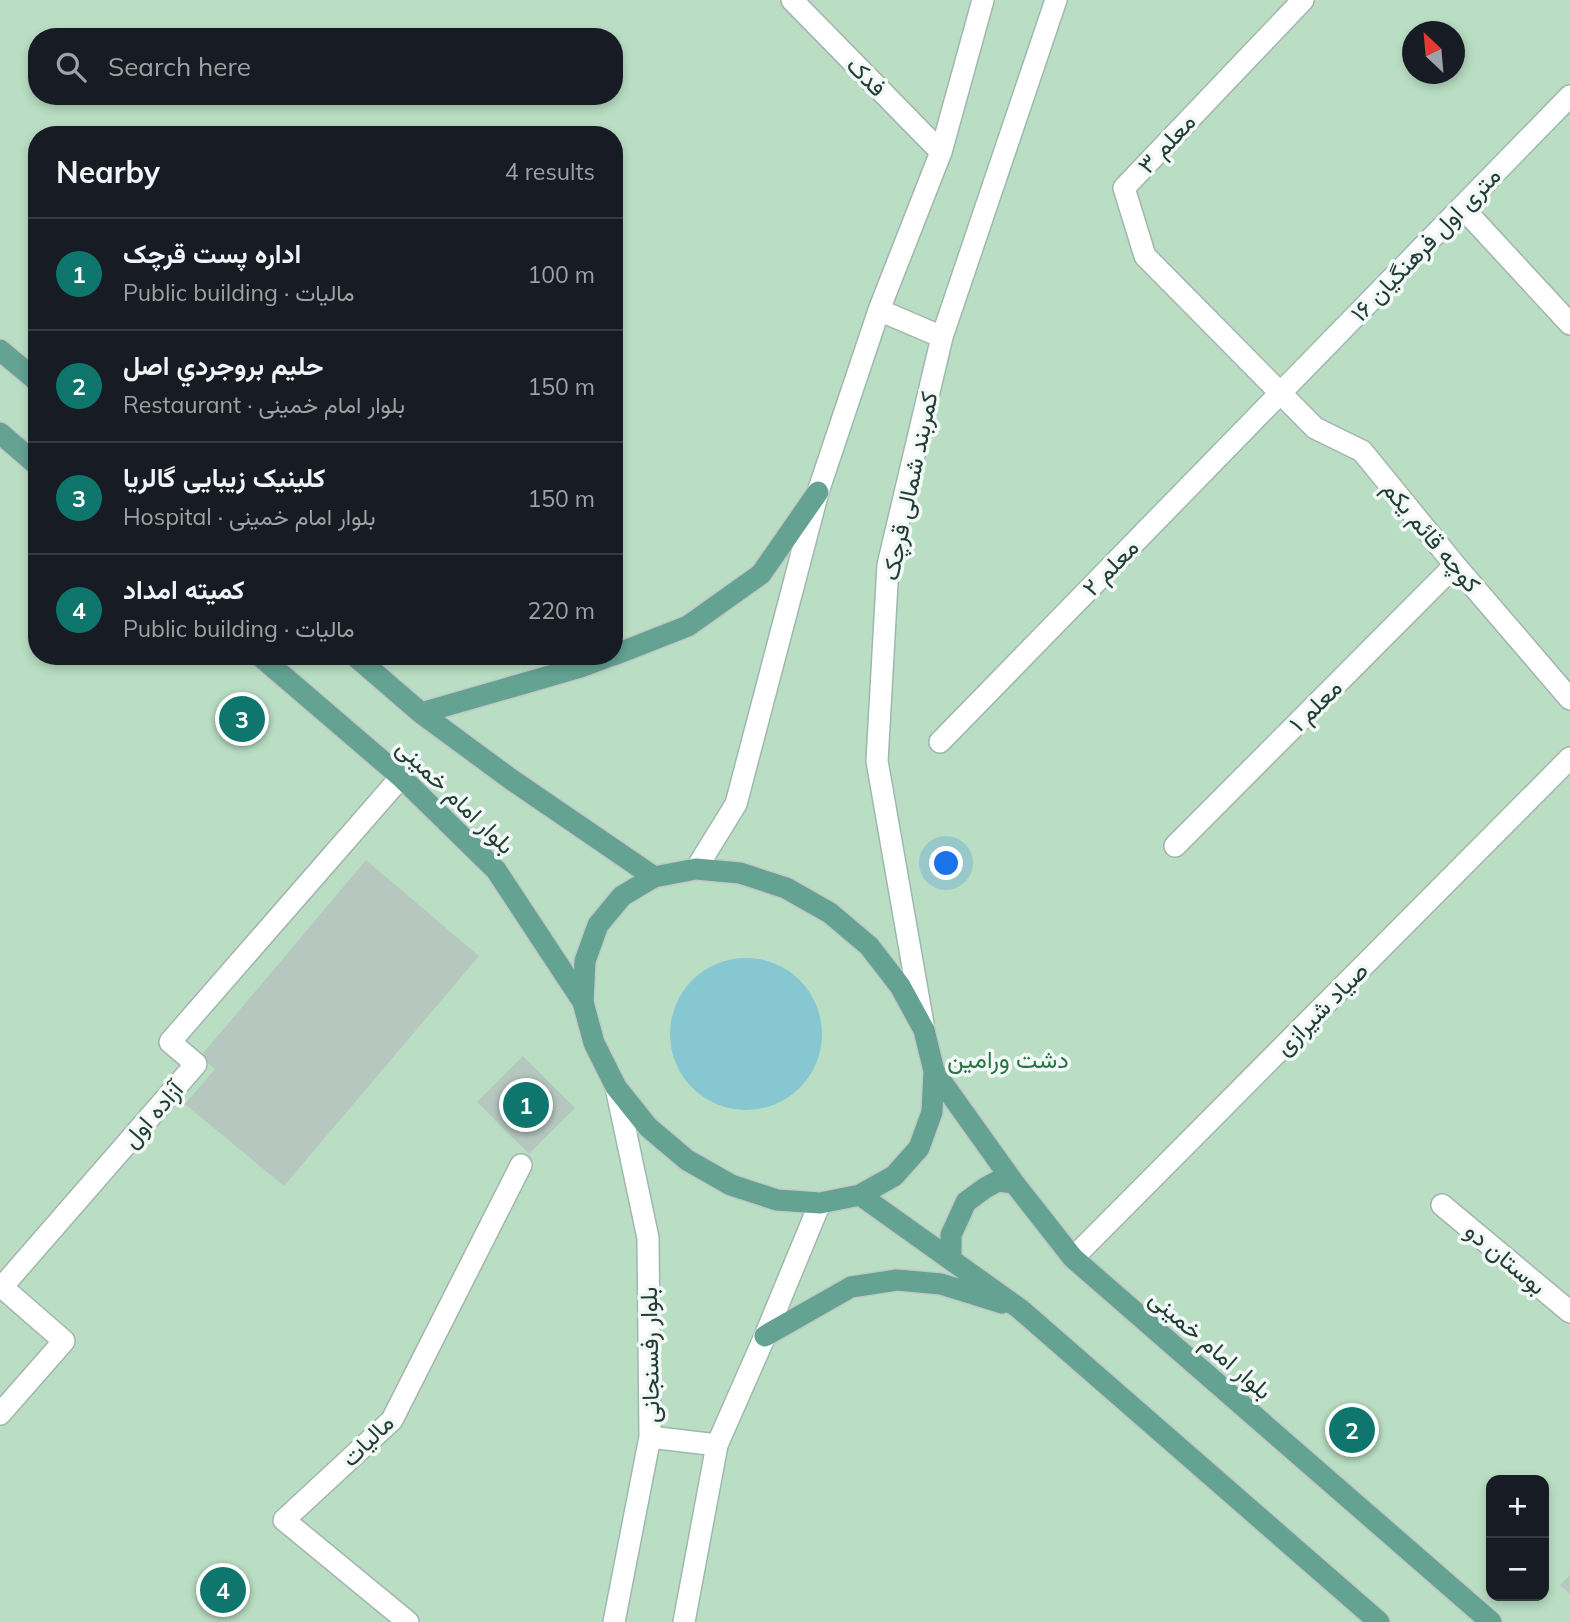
<!DOCTYPE html>
<html lang="en">
<head>
<meta charset="utf-8">
<style>
	:root { --surface:#171b24; --page:#242831; --text:#f1f3f6; --muted:#9ea1a6; --line:#363941; --accent:#0f766e }
	body { margin:0; font-family:Mulish,Vazirmatn,sans-serif; background:var(--page); color:var(--text) }
	.controls { position:absolute; right:21px; bottom:21px; display:grid; overflow:hidden; border-radius:14px; box-shadow:0 4px 10px #0003 }
	.controls button { width:63px; height:63px; display:grid; place-items:center; padding:0; border:0; border-bottom:2px solid var(--line); background:var(--surface); color:var(--text); font:35px sans-serif }
	.compass { position:absolute; left:1402px; top:21px; width:63px; height:63px; border-radius:50%; background:var(--surface); box-shadow:0 4px 10px #0003; rotate:334deg }
	.you { position:absolute; left:947px; top:864px; width:24px; height:24px; margin:-18px; border:5px solid #fff; border-radius:50%; background:#1a73e8; box-shadow:0 0 0 10px #1a73e833 }
	.badge { display:grid; place-items:center; width:46px; height:46px; border-radius:50%; background:var(--accent); color:#fff; font-size:23px; font-weight:700 }
	.pin { position:absolute; translate:-50% -50%; border:4px solid #fff; box-shadow:0 2px 7px #0006 }
	.list { margin:0; padding:0; list-style:none }
	h2 { display:flex; justify-content:space-between; align-items:center; height:91px; margin:0; padding:0 28px; font-size:30px }
	h2 small { font-size:23px; font-weight:400; color:var(--muted) }
	.list li { display:grid; grid-template-columns:46px 1fr auto; gap:21px; align-items:center; box-sizing:border-box; height:112px; padding:0 28px; border-top:2px solid var(--line) }
	.list b { display:block; font-size:26px; white-space:nowrap }
	.list p { margin:0; font-size:23px; white-space:nowrap; color:var(--muted) }
	.list em { font-size:23px; font-style:normal; color:var(--muted) }
	.icon { flex:none; width:38px; height:38px; fill:none; stroke:currentColor; stroke-width:2; stroke-linecap:round; stroke-linejoin:round }
	.map { position:relative; flex:none; width:1570px; height:1622px; overflow:hidden }
	.search { position:absolute; background:var(--surface); box-shadow:0 4px 10px #0003; left:28px; top:28px; width:595px; height:77px; display:flex; align-items:center; gap:18px; box-sizing:border-box; padding:0 24px; border-radius:28px; color:var(--muted); font-size:26px }
	.panel { position:absolute; background:var(--surface); box-shadow:0 4px 10px #0003; left:28px; top:126px; width:595px; height:539px; border-radius:28px }
	.map>svg:first-child { display:block }
	.green { fill:#b9dec3; fill-rule:evenodd }
	.water { fill:#87c7d2 }
	.building { fill:#b6c7c0 }
	.lines { fill:none; stroke-linecap:round; stroke-linejoin:round }
	.street-casing { stroke:#a4b4ae; stroke-width:24 }
	.secondary-casing { stroke:#9fb8af; stroke-width:24 }
	.primary-casing { stroke:#c1c9c6; stroke-width:24 }
	.street { stroke:#fff; stroke-width:21 }
	.secondary { stroke:#fff; stroke-width:21 }
	.primary { stroke:#64a292; stroke-width:21 }
	.labels { text-anchor:middle; dominant-baseline:central; stroke-width:7; stroke-linejoin:round; paint-order:stroke }
	.street-label { font-size:24px; fill:#213d35; stroke:#f1f8f5 }
	.park-label { font-size:24px; fill:#2a7547; stroke:#f1f8f5 }
</style>
</head>
<body>
<div class="map">
<svg width="1570" height="1622" viewBox="0 0 1570 1622">
	<rect width="100%" height="100%" fill="#e1ece7"/>
	<path class="green" d="M0,0H1570V1622H0ZM1412,32H1454V74H1412ZM37,37H614V96H37ZM37,135H614V656H37ZM1491,1480H1544V1596H1491Z"/>
	<path class="water" d="M670 1034a76 76 0 1 1 152 0a76 76 0 1 1-152 0Z"/>
	<path class="building" d="M366,860L479,956L284,1186L185,1104L215,1069L200,1057Z
		M523,1056L575,1108L529,1154L477,1102Z
		M1570,1575V1594L1560,1585Z"/>
	<g class="lines">
		<g class="street-casing">
			<path id="street" d="M792,0L941,152
				M1303,0L1124,188L1145,256L1315,428L1362,451L1455,565L1570,699
				M1462,207L1570,324
				M1175,846L1455,565
				M1442,1205L1570,1312
				M1073,1258L1570,758
				M0,1414L64,1341L2,1287L196,1064L170,1042L401,777
				M408,1622L284,1520L392,1420L521,1165"/>
		</g>
		<g class="secondary-casing">
			<path id="secondary" d="M879,310L942,337
				M940,742L1570,96
				M696,869L736,804L818,492L879,310L941,152L983,0
				M923,1024L877,761L888,565L942,337L1056,0
				M650,1437L717,1445
				M614,1622L650,1437L648,1238L616,1087
				M684,1622L717,1445L765,1336L820,1203"/>
		</g>
		<g class="primary-casing">
			<path id="primary" d="M0,350L37,381
				M0,433L37,465
				M614,655L688,626L761,574L818,492
				M260,656L401,777L496,870L583,1002
				M355,656L421,713L512,780L654,877
				M421,713L581,667L610,656
				M696,869L740,873L786,888L830,913L869,946L900,986L924,1030L934,1071L932,1112L919,1148L894,1176L860,1195L820,1203L777,1200L731,1185L687,1160L648,1127L616,1087L594,1043L583,1002L585,961L598,925L622,896L654,877Z
				M934,1071L1014,1183L1073,1258L1491,1622
				M860,1195L1020,1309L1379,1622
				M951,1258V1235L966,1202L985,1188L998,1181L1014,1183
				M765,1336L851,1287L897,1280L941,1284L1002,1303"/>
		</g>
		<use href="#street" class="street"/>
		<use href="#secondary" class="secondary"/>
		<use href="#primary" class="primary"/>
	</g>
	<g class="labels">
		<g class="street-label">
			<text transform="translate(867 76) rotate(45)">فدک</text>
			<text transform="translate(1166 143) rotate(-47)">معلم ۳</text>
			<text transform="translate(1425 244) rotate(-46)">۱۶ متری اول فرهنگیان</text>
			<text transform="translate(909 486) rotate(-78)">کمربند شمالی قرچک</text>
			<text transform="translate(1432 536) rotate(50)">کوچه قائم یکم</text>
			<text transform="translate(1110 567) rotate(-46)">معلم ۲</text>
			<text transform="translate(1315 705) rotate(-45)">معلم ۱</text>
			<text transform="translate(456 796) rotate(44)">بلوار امام خمینی</text>
			<text transform="translate(1321 1008) rotate(-45)">صیاد شیرازی</text>
			<text transform="translate(152 1114) rotate(-49)">آزاده اول</text>
			<text transform="translate(1506 1258) rotate(40)">بوستان دو</text>
			<text transform="translate(1211 1344) rotate(41)">بلوار امام خمینی</text>
			<text transform="translate(649 1355) rotate(-91)">بلوار رفسنجانی</text>
			<text transform="translate(367 1440) rotate(-45)">مالیات</text>
		</g>
		<g class="park-label">
			<text x="1008" y="1059">دشت ورامین</text>
		</g>
	</g>
</svg>
<div class="controls">
<button>+</button>
<button>−</button>
</div>
<svg class="compass" viewBox="-18 -18 36 36"><path d="M0-13l5 13h-10z" fill="#e53935"/><path d="M0 13l5-13h-10z" fill="#9ea1a6"/></svg>
<div class="you"></div>
<div class="pin badge" style="left:526px;top:1105px">1</div>
<div class="pin badge" style="left:1352px;top:1430px">2</div>
<div class="pin badge" style="left:242px;top:719px">3</div>
<div class="pin badge" style="left:223px;top:1590px">4</div>
<div class="search"><svg class="icon" aria-label="search" viewBox="0 0 24 24"><circle cx="10" cy="10" r="6"/><path d="M15 15l6 6"/></svg>Search here</div>
<section class="panel">
<h2>Nearby<small>4 results</small></h2>
<ul class="list">
<li><span class="badge">1</span><div><b>اداره پست قرچک</b><p>Public building · مالیات</p></div><em>100 m</em></li>
<li><span class="badge">2</span><div><b>حليم بروجردي اصل</b><p>Restaurant · بلوار امام خمینی</p></div><em>150 m</em></li>
<li><span class="badge">3</span><div><b>کلینیک زیبایی گالریا</b><p>Hospital · بلوار امام خمینی</p></div><em>150 m</em></li>
<li><span class="badge">4</span><div><b>کمیته امداد</b><p>Public building · مالیات</p></div><em>220 m</em></li>
</ul>
</section>
</div>
</body>
</html>
